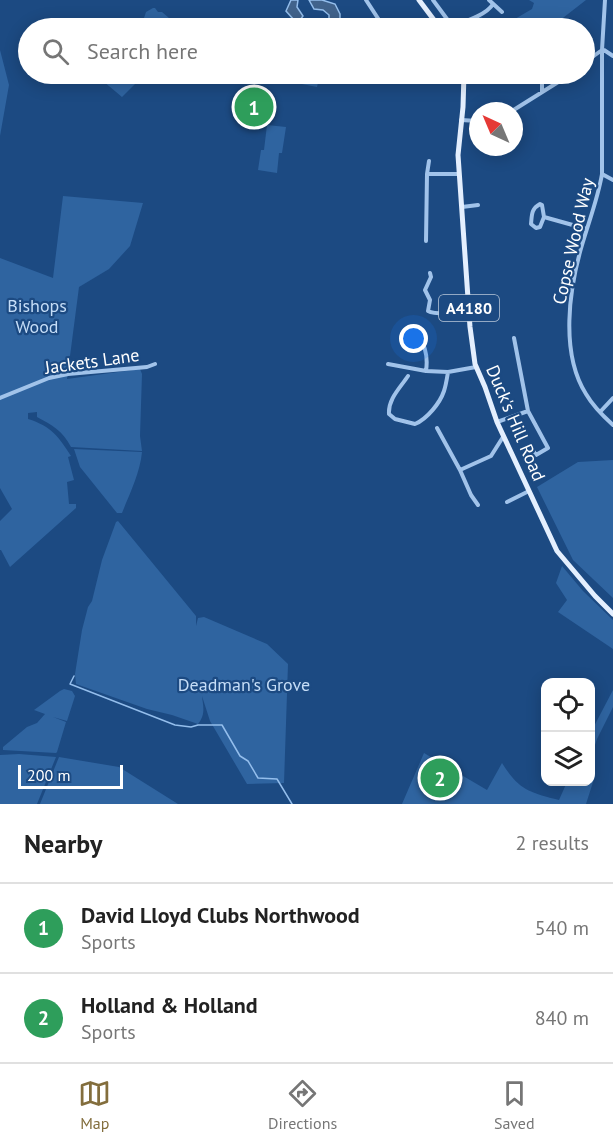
<!DOCTYPE html>
<html lang="en">
<head>
<meta charset="utf-8">
<style>
	:root { --surface:#fff; --page:#f6f6f6; --text:#222; --muted:#767676; --line:#e0e0e0; --accent:#836e3d }
	body { margin:0; font-family:"PT Sans",sans-serif; background:var(--page); color:var(--text) }
	.controls { position:absolute; right:18px; bottom:18px; display:grid; overflow:hidden; border-radius:12px; box-shadow:0 3px 15px #0003 }
	.controls button { width:54px; height:54px; display:grid; place-items:center; padding:0; border:0; border-bottom:2px solid var(--line); background:var(--surface); color:var(--text); font:30px sans-serif }
	.compass { position:absolute; left:469px; top:102px; width:54px; height:54px; border-radius:50%; background:var(--surface); box-shadow:0 3px 15px #0003; rotate:316deg }
	.scale { position:absolute; left:18px; bottom:15px; width:105px; box-sizing:border-box; padding-left:6px; border:3px solid #fff; border-top:0; font-size:16px; line-height:21px; white-space:nowrap; color:#fff; -webkit-text-stroke:4px #1c4a82; paint-order:stroke }
	.you { position:absolute; left:414px; top:339px; width:21px; height:21px; margin:-15px; border:4px solid #fff; border-radius:50%; background:#1a73e8; box-shadow:0 0 0 9px #1a73e833 }
	.badge { display:grid; place-items:center; width:39px; height:39px; border-radius:50%; background:var(--accent); color:#fff; font-size:20px; font-weight:700 }
	.pin { position:absolute; translate:-50% -50%; border:3px solid #fff; box-shadow:0 2px 6px #0006 }
	.list { margin:0; padding:0; list-style:none }
	h2 { display:flex; justify-content:space-between; align-items:center; height:78px; margin:0; padding:0 24px; font-size:26px }
	h2 small { font-size:20px; font-weight:400; color:var(--muted) }
	.list li { display:grid; grid-template-columns:39px 1fr auto; gap:18px; align-items:center; box-sizing:border-box; height:90px; padding:0 24px; border-top:2px solid var(--line) }
	.list b { display:block; font-size:22px; white-space:nowrap }
	.list p { margin:0; font-size:20px; white-space:nowrap; color:var(--muted) }
	.list em { font-size:20px; font-style:normal; color:var(--muted) }
	.icon { flex:none; width:33px; height:33px; fill:none; stroke:currentColor; stroke-width:2; stroke-linecap:round; stroke-linejoin:round }
	.map { position:relative; flex:none; width:613px; height:804px; overflow:hidden }
	.search { position:absolute; background:var(--surface); box-shadow:0 3px 15px #0003; left:18px; right:18px; top:18px; height:66px; display:flex; align-items:center; gap:15px; box-sizing:border-box; padding:0 21px; border-radius:33px; color:var(--muted); font-size:22px }
	.sheet { height:258px; background:var(--surface) }
	nav { display:flex; justify-content:space-around; align-items:center; box-sizing:border-box; height:84px; border-top:2px solid var(--line); background:var(--surface); font-size:16px; color:var(--muted) }
	nav a { display:grid; justify-items:center; gap:3px }
	nav .on { color:var(--accent) }
	.map>svg:first-child { display:block }
	.green { fill:#2f64a0 }
	.water { fill:#41638c; stroke:#94beec; stroke-width:1.5 }
	.lines { fill:none; stroke-linecap:round; stroke-linejoin:round }
	.stream { stroke:#94beec; stroke-width:1.5 }
	.minor { stroke:#a1c3ea; stroke-width:4 }
	.major { stroke:#e4effe; stroke-width:5 }
	.labels { text-anchor:middle; dominant-baseline:central; stroke-width:4.5; stroke-linejoin:round; paint-order:stroke }
	.shield { fill:#1c4a82; stroke:#bbc9da; stroke-width:1.5 }
	.shield-label { font-size:16px; font-weight:bold; fill:#fff }
	.street-label { font-size:18px; fill:#fff; stroke:#1c4a82 }
	.park-label { font-size:18px; fill:#c5ddf7; stroke:#1c4a82 }
</style>
</head>
<body>
<div class="map">
<svg width="613" height="804" viewBox="0 0 613 804">
	<rect width="100%" height="100%" fill="#1c4a82"/>
	<path class="green" d="M529,0H586L550,28H457L481,17L501,27L532,9L534,3Z
		M153,8H155L158,12H162L169,18L181,19C173,32 157,29 143,28L139,21L144,18L146,12Z
		M0,50L9,85L0,136Z
		M96,74H145L122,97L97,76L98,75Z
		M294,74H320L317,87L292,82Z
		M267,125L286,127L282,153H279L277,173L258,170L261,150H264Z
		M63,196L143,203L130,246L109,269L79,287L67,379L140,369L142,374L140,436L142,451L71,447C63,431 52,425 37,417V412L28,413V419C51,426 59,437 71,456L68,457L74,480L67,482L69,504H76V508L10,567L1,550H0V521L12,509L0,488V258L53,278Z
		M74,449L142,452C140,473 130,493 122,513H117L80,467Z
		M613,460V598L573,560L537,487L578,462Z
		M118,521L196,616V626L198,618L204,617L267,644L288,664L284,783L247,784L210,721L202,696C203,706 206,714 198,724L172,715L147,709L76,684L75,674L82,630L88,607L92,601L102,560L116,522Z
		M562,566L583,591L613,620V649L558,612L567,600L556,583Z
		M64,689L72,691L75,696L67,721L53,717L66,722L57,752L56,753L3,750V747L27,727L37,723L45,714L34,710L60,691Z
		M613,690V707L597,739L591,757V732Z
		M424,753L487,790L502,763C519,790 529,792 559,800L567,782H590L591,777L594,779L586,804H402Z
		M19,754L56,757L37,804H0V755Z
		M59,757L119,767L178,804H40Z"/>
	<path class="water" d="M291,0H298L297,7L303,16L300,20L305,26L310,28L315,22H319L326,26L329,23V15L323,10L314,9L309,0H322L335,4L340,14V28H297L294,20L286,11Z"/>
	<g class="lines">
		<path class="stream" d="M74,676L70,684L175,725L191,727L198,725H222L240,756L248,761L258,778L277,779L292,804"/>
		<path class="minor" d="M366,0L381,23L382,28
			M433,0L447,19
			M489,0L502,12
			M605,0L602,50V174C598,198 589,221 582,245C569,289 560,353 586,394C593,406 603,416 613,425
			M448,28C460,23 486,16 493,4
			M602,50H604L613,56
			M584,63L602,50
			M539,74L542,77V92
			M512,111L571,74
			M461,120L478,121
			M427,174H459
			M602,174L613,180
			M462,207L478,205
			M544,217L540,227L536,228L531,224C532,215 531,209 540,204L542,205L544,217L587,229
			M426,241L427,174L429,161
			M430,273L431,277L425,290L430,300L428,311C437,316 457,312 469,313
			M419,336C426,347 428,358 426,371
			M514,338L528,411L548,448L536,455L532,449
			M388,364L426,371L448,372L476,367
			M408,376C400,388 388,399 389,414L395,419L415,424C427,419 440,403 444,391C446,385 447,378 448,372
			M0,398L49,378L68,374L147,367L155,364
			M600,412L613,398
			M497,422L528,411
			M437,428L460,470L471,495L478,505
			M460,470L491,456L503,437
			M507,502L529,491"/>
		<path class="major" d="M419,0L440,28
			M464,74L463,107L458,155L470,327L475,364L485,387L497,422L557,551L595,596L613,614"/>
	</g>
	<g class="labels">
		<rect class="shield" x="439" y="295" width="60" height="26" rx="4.5"/>
		<g class="shield-label">
			<text x="469" y="308">A4180</text>
		</g>
		<g class="street-label">
			<text transform="translate(573 241) rotate(-77)">Copse Wood Way</text>
			<text transform="translate(92 361) rotate(-8)">Jackets Lane</text>
			<text transform="translate(516 423) rotate(67)">Duck's Hill Road</text>
		</g>
		<g class="park-label">
			<text x="37" y="305">Bishops<tspan x="37" dy="21">Wood</tspan></text>
			<text x="244" y="684">Deadman's Grove</text>
		</g>
	</g>
</svg>
<div class="controls">
<button><svg class="icon" aria-label="locate" viewBox="0 0 24 24"><circle cx="12" cy="12" r="6"/><path d="M12 2v4M12 18v4M2 12h4M18 12h4"/></svg></button>
<button><svg class="icon" aria-label="layers" viewBox="0 0 24 24"><path d="M12 4l9 5-9 5-9-5zM3 14l9 5 9-5"/></svg></button>
</div>
<svg class="compass" viewBox="-18 -18 36 36"><path d="M0-13l5 13h-10z" fill="#e53935"/><path d="M0 13l5-13h-10z" fill="#767676"/></svg>
<div class="scale">200 m</div>
<div class="you"></div>
<div class="pin badge" style="left:254px;top:107px;background:#2e9e5b">1</div>
<div class="pin badge" style="left:440px;top:778px;background:#2e9e5b">2</div>
<div class="search"><svg class="icon" aria-label="search" viewBox="0 0 24 24"><circle cx="10" cy="10" r="6"/><path d="M15 15l6 6"/></svg>Search here</div>
</div>
<section class="sheet">
<h2>Nearby<small>2 results</small></h2>
<ul class="list">
<li><span class="badge" style="background:#2e9e5b">1</span><div><b>David Lloyd Clubs Northwood</b><p>Sports</p></div><em>540 m</em></li>
<li><span class="badge" style="background:#2e9e5b">2</span><div><b>Holland &amp; Holland</b><p>Sports</p></div><em>840 m</em></li>
</ul>
</section>
<nav>
<a class="on"><svg class="icon" aria-label="map" viewBox="0 0 24 24"><path d="M3 6l6-2 6 2 6-2v14l-6 2-6-2-6 2zM9 4v14M15 6v14"/></svg>Map</a>
<a><svg class="icon" aria-label="directions" viewBox="0 0 24 24"><path d="M12 3l9 9-9 9-9-9zM9 14v-3h6M13 9l2 2-2 2"/></svg>Directions</a>
<a><svg class="icon" aria-label="saved" viewBox="0 0 24 24"><path d="M7 4h10v16l-5-4-5 4z"/></svg>Saved</a>
</nav>
</body>
</html>
